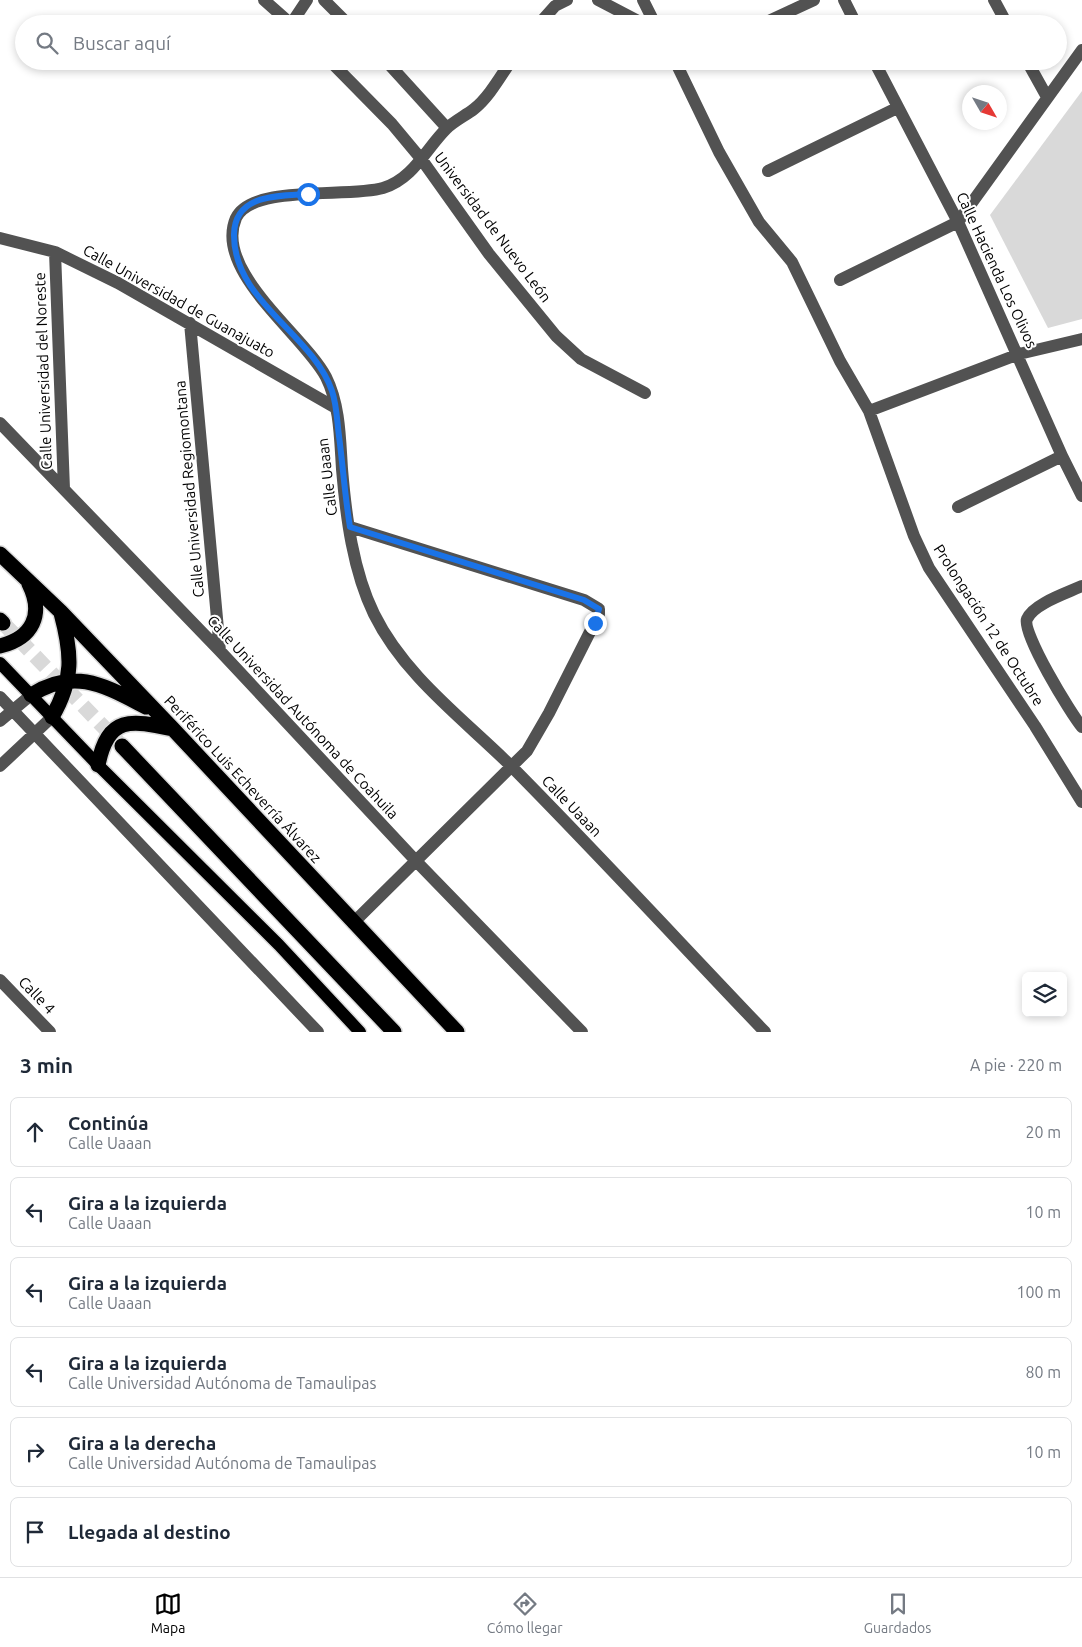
<!DOCTYPE html>
<html lang="es">
<head>
<meta charset="utf-8">
<style>
	:root { --surface:#fff; --page:#f2f2f3; --text:#1f2937; --muted:#747a83; --line:#e0e1e3; --accent:#000 }
	body { margin:0; font-family:Ubuntu,sans-serif; background:var(--page); color:var(--text) }
	.controls { position:absolute; right:15px; bottom:15px; display:grid; overflow:hidden; border-radius:8px; box-shadow:0 2px 8px #0003 }
	.controls button { width:45px; height:45px; display:grid; place-items:center; padding:0; border:0; border-bottom:1px solid var(--line); background:var(--surface); color:var(--text); font:25px sans-serif }
	.compass { position:absolute; left:962px; top:85px; width:45px; height:45px; border-radius:50%; background:var(--surface); box-shadow:0 2px 8px #0003; rotate:129deg }
	.stop { position:absolute; width:15px; height:15px; margin:-11px; border:4px solid #1a73e8; border-radius:50%; background:#fff }
	.stop.end { background:#1a73e8; border-color:#fff; box-shadow:0 1px 5px #0008 }
	.list { margin:0; padding:0; list-style:none }
	h2 { display:flex; justify-content:space-between; align-items:center; height:65px; margin:0; padding:0 20px; font-size:21px }
	h2 small { font-size:16px; font-weight:400; color:var(--muted) }
	.list li { display:grid; grid-template-columns:32px 1fr auto; gap:15px; align-items:center; box-sizing:border-box; height:70px; margin:0 10px 10px; padding:0 10px; border:1px solid var(--line); border-radius:8px }
	.list b { display:block; font-size:19px; white-space:nowrap }
	.list p { margin:0; font-size:16px; white-space:nowrap; color:var(--muted) }
	.list em { font-size:16px; font-style:normal; color:var(--muted) }
	.icon { flex:none; width:28px; height:28px; fill:none; stroke:currentColor; stroke-width:2; stroke-linecap:round; stroke-linejoin:round }
	.map { position:relative; flex:none; width:1082px; height:1032px; overflow:hidden }
	.search { position:absolute; background:var(--surface); box-shadow:0 2px 8px #0003; left:15px; right:15px; top:15px; height:55px; display:flex; align-items:center; gap:12px; box-sizing:border-box; padding:0 18px; border-radius:28px; color:var(--muted); font-size:19px }
	.sheet { height:545px; background:var(--surface) }
	nav { display:flex; justify-content:space-around; align-items:center; box-sizing:border-box; height:70px; border-top:1px solid var(--line); background:var(--surface); font-size:14px; color:var(--muted) }
	nav a { display:grid; justify-items:center; gap:2px }
	nav .on { color:var(--accent) }
	.map>svg:first-child { display:block }
	.green { fill:#d9d9d9 }
	.lines { fill:none; stroke-linecap:round; stroke-linejoin:round }
	.highway-tunnel { stroke:#d9d9d9; stroke-width:15; stroke-dasharray:15 8; stroke-linecap:butt }
	.major-casing { stroke:#dbdbdb; stroke-width:15 }
	.highway-casing { stroke:#dbdbdb; stroke-width:18 }
	.minor { stroke:#525252; stroke-width:12 }
	.major { stroke:#000; stroke-width:12 }
	.highway { stroke:#000; stroke-width:15 }
	.route { stroke:#1a73e8; stroke-width:6 }
	.labels { text-anchor:middle; dominant-baseline:central; stroke-width:4; stroke-linejoin:round; paint-order:stroke }
	.street-label { font-size:15px; fill:#000; stroke:#fff }
</style>
</head>
<body>
<div class="map">
<svg width="1082" height="1032" viewBox="0 0 1082 1032">
	<rect width="100%" height="100%" fill="#fff"/>
	<path class="green" d="M1082,91V319L1048,328L990,215Z"/>
	<g class="lines">
		<path class="highway-tunnel" d="M3,623L122,746"/>
		<g class="major-casing">
			<path id="major" d="M0,663L98,765L279,945L360,1032"/>
		</g>
		<g class="highway-casing">
			<path id="highway" d="M0,554L61,612L173,729L457,1032
				M0,620L3,623
				M0,646C33,638 44,614 29,584
				M31,695C75,667 105,686 146,707
				M52,717C74,679 72,654 61,613
				M122,746L394,1032
				M98,765C108,715 131,720 173,729"/>
		</g>
		<path class="minor" d="M264,0L291,24
			M324,0L348,24
			M598,0L644,24
			M643,0L655,24
			M844,0L856,24
			M994,0L1007,24
			M291,24L307,0
			M539,24L555,6L567,0
			M762,24L814,0
			M330,61L392,124L422,160L489,254L556,336L581,359L645,393
			M386,61L447,128
			M511,61C500,77 489,97 474,109C465,116 454,121 446,129C426,149 413,179 383,188C349,198 252,184 236,218C213,271 305,336 326,377C340,405 340,439 342,469C346,517 353,571 374,614C405,677 465,720 513,768C599,855 681,944 765,1032
			M675,61L719,152L759,222L792,262L840,361L869,411L914,536L929,568L1035,726L1082,802
			M874,61L958,222L1062,456L1082,496
			M1027,61L1047,97
			M768,171L897,108
			M0,238L55,252L118,283L336,408
			M55,252L64,489
			M840,280L958,222L1082,50
			M190,323L220,651
			M869,411L1019,354L1082,339
			M0,423L220,651L416,861L582,1032
			M958,507L1062,456
			M350,527L584,600L599,609V614L549,713L527,751L353,923
			M1082,586C1067,593 1033,604 1027,619C1021,632 1071,714 1082,727
			M0,697L318,1032
			M0,721L31,695
			M0,766L52,717
			M0,980L50,1032"/>
		<use href="#major" class="major"/>
		<use href="#highway" class="highway"/>
	</g>
	<g class="lines">
		<path class="route" d="M308,194C278,196 235,194 234,234C233,301 312,333 332,391C337,406 337,422 339,436C343,467 345,497 350,527L584,600L599,609L595,623"/>
	</g>
	<g class="labels">
		<g class="street-label">
			<text transform="translate(493 227) rotate(53)">Universidad de Nuevo León</text>
			<text transform="translate(997 270) rotate(65)">Calle Hacienda Los Olivos</text>
			<text transform="translate(179 301) rotate(29)">Calle Universidad de Guanajuato</text>
			<text transform="translate(43 371) rotate(-92)">Calle Universidad del Noreste</text>
			<text transform="translate(327 477) rotate(-97)">Calle Uaaan</text>
			<text transform="translate(189 489) rotate(-95)">Calle Universidad Regiomontana</text>
			<text transform="translate(989 625) rotate(57)">Prolongación 12 de Octubre</text>
			<text transform="translate(303 717) rotate(47)">Calle Universidad Autónoma de Coahuila</text>
			<text transform="translate(243 779) rotate(47)">Periférico Luis Echeverría Álvarez</text>
			<text transform="translate(572 806) rotate(46)">Calle Uaaan</text>
			<text transform="translate(37 995) rotate(46)">Calle 4</text>
		</g>
	</g>
</svg>
<div class="controls">
<button><svg class="icon" aria-label="layers" viewBox="0 0 24 24"><path d="M12 4l9 5-9 5-9-5zM3 14l9 5 9-5"/></svg></button>
</div>
<svg class="compass" viewBox="-18 -18 36 36"><path d="M0-13l5 13h-10z" fill="#e53935"/><path d="M0 13l5-13h-10z" fill="#747a83"/></svg>
<div class="stop" style="left:308px;top:194px"></div>
<div class="stop end" style="left:595px;top:623px"></div>
<div class="search"><svg class="icon" aria-label="search" viewBox="0 0 24 24"><circle cx="10" cy="10" r="6"/><path d="M15 15l6 6"/></svg>Buscar aquí</div>
</div>
<section class="sheet">
<h2>3 min<small>A pie · 220 m</small></h2>
<ul class="list">
<li><svg class="icon" aria-label="ahead" viewBox="0 0 24 24"><path d="M12 20V5M6 11l6-6 6 6"/></svg><div><b>Continúa</b><p>Calle Uaaan</p></div><em>20 m</em></li>
<li><svg class="icon" aria-label="left" viewBox="0 0 24 24"><path d="M17 20v-9H6M10 6l-5 5 5 5"/></svg><div><b>Gira a la izquierda</b><p>Calle Uaaan</p></div><em>10 m</em></li>
<li><svg class="icon" aria-label="left" viewBox="0 0 24 24"><path d="M17 20v-9H6M10 6l-5 5 5 5"/></svg><div><b>Gira a la izquierda</b><p>Calle Uaaan</p></div><em>100 m</em></li>
<li><svg class="icon" aria-label="left" viewBox="0 0 24 24"><path d="M17 20v-9H6M10 6l-5 5 5 5"/></svg><div><b>Gira a la izquierda</b><p>Calle Universidad Autónoma de Tamaulipas</p></div><em>80 m</em></li>
<li><svg class="icon" aria-label="right" viewBox="0 0 24 24"><path d="M7 20v-9h11M14 6l5 5-5 5"/></svg><div><b>Gira a la derecha</b><p>Calle Universidad Autónoma de Tamaulipas</p></div><em>10 m</em></li>
<li><svg class="icon" aria-label="arrive" viewBox="0 0 24 24"><path d="M6 21V4h12l-3 4 3 4H6"/></svg><div><b>Llegada al destino</b></div></li>
</ul>
</section>
<nav>
<a class="on"><svg class="icon" aria-label="map" viewBox="0 0 24 24"><path d="M3 6l6-2 6 2 6-2v14l-6 2-6-2-6 2zM9 4v14M15 6v14"/></svg>Mapa</a>
<a><svg class="icon" aria-label="directions" viewBox="0 0 24 24"><path d="M12 3l9 9-9 9-9-9zM9 14v-3h6M13 9l2 2-2 2"/></svg>Cómo llegar</a>
<a><svg class="icon" aria-label="saved" viewBox="0 0 24 24"><path d="M7 4h10v16l-5-4-5 4z"/></svg>Guardados</a>
</nav>
</body>
</html>
